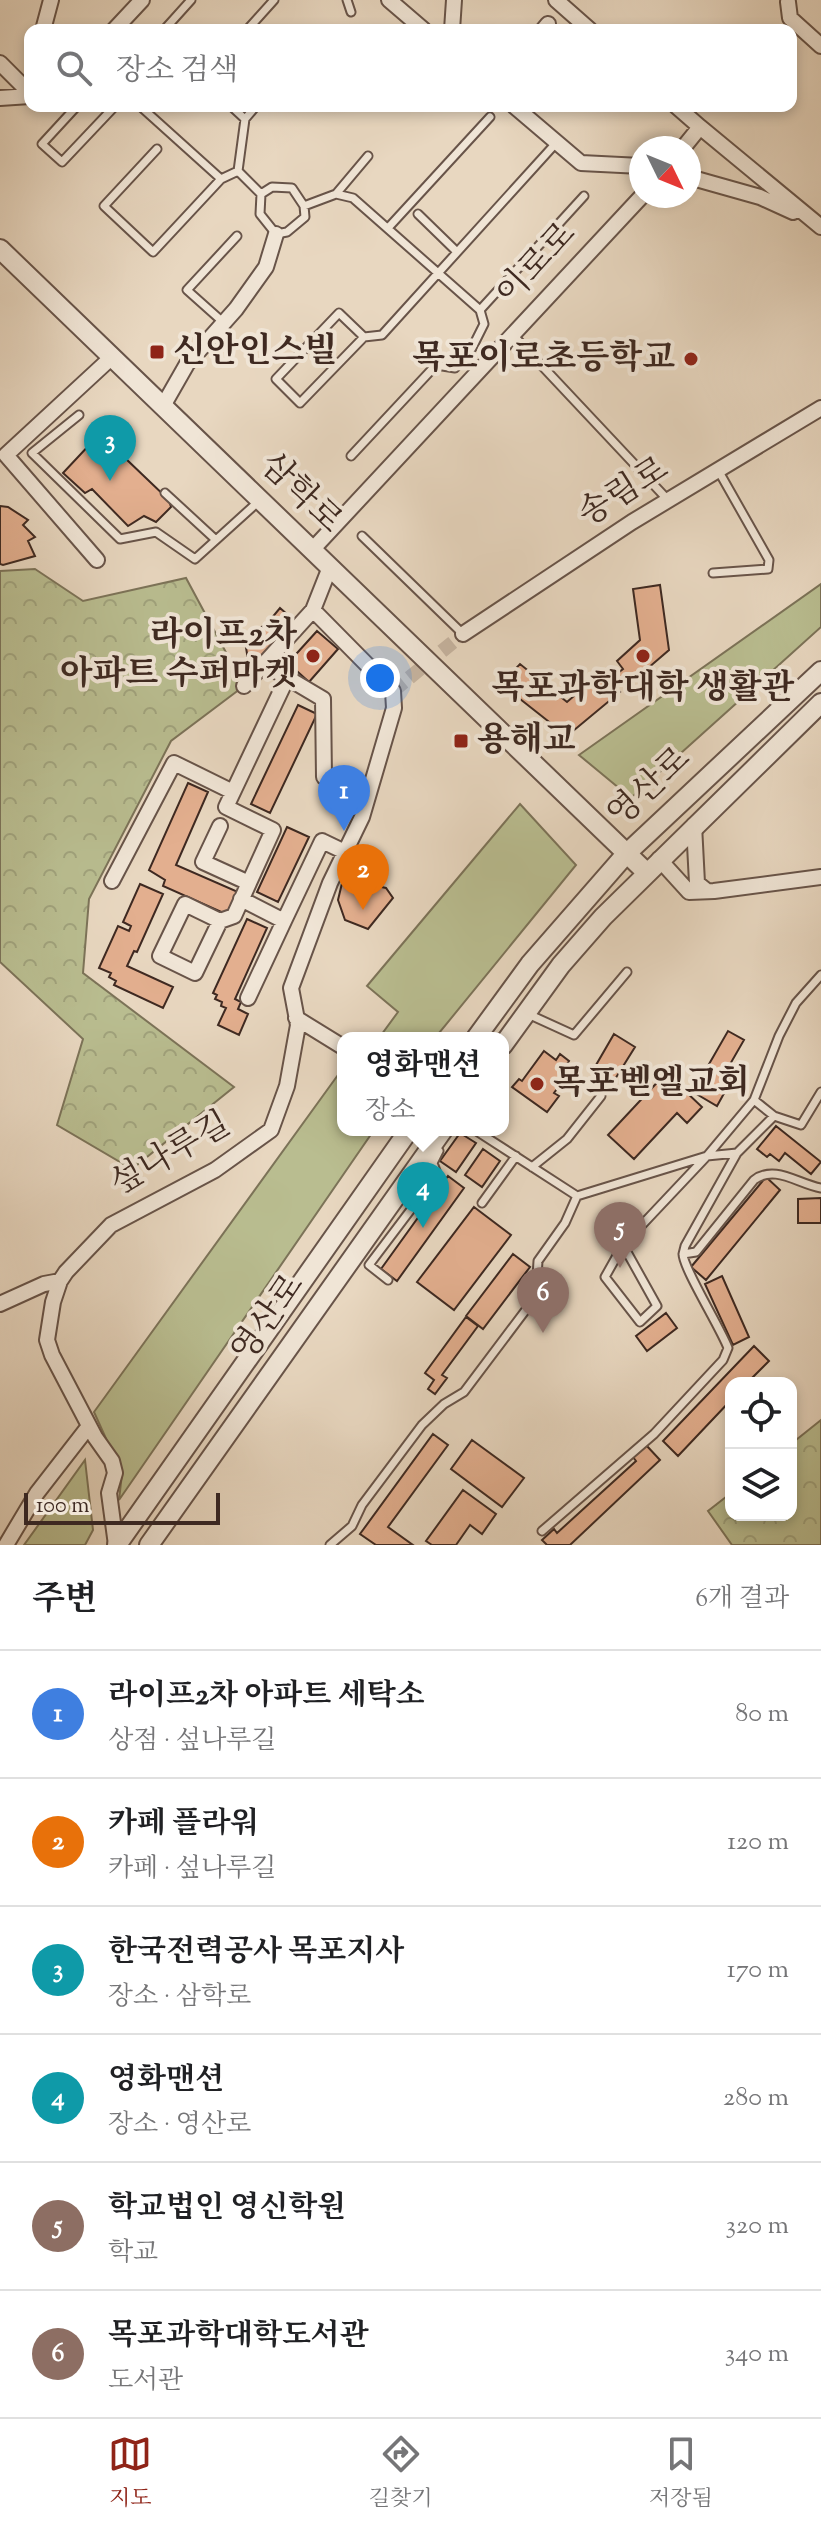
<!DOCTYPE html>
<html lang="ko">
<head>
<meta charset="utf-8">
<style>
	:root { --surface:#fff; --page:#f6f6f6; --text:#202124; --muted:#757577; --line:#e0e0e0; --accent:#8f2418 }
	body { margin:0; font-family:"Sorts Mill Goudy","Noto Serif KR",serif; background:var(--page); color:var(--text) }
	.controls { position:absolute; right:24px; bottom:24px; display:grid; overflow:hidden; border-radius:16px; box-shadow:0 4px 12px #0003 }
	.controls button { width:72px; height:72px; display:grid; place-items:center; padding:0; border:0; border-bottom:2px solid var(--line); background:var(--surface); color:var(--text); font:40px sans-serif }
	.compass { position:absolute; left:629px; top:136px; width:72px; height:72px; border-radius:50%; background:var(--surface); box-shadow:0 4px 12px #0003; rotate:133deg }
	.scale { position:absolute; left:24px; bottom:20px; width:196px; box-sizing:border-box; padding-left:8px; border:4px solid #3e2921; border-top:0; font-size:22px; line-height:28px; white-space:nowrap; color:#3e2921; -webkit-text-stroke:6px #f0e5d6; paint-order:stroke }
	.you { position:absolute; left:380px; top:678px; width:28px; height:28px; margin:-20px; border:6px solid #fff; border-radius:50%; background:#1a73e8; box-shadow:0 0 0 12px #1a73e833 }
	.badge { display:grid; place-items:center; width:52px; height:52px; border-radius:50%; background:var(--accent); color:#fff; font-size:26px; font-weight:700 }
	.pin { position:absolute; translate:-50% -66px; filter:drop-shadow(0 2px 4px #0008) }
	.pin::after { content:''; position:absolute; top:42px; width:28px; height:24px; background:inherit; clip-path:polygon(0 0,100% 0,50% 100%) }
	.popup { position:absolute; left:337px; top:1032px; width:172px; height:104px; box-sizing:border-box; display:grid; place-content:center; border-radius:16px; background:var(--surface); filter:drop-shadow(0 2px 6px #0005); font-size:26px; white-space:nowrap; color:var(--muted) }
	.popup b { font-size:30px; color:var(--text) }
	.popup::after { content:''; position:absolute; left:50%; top:100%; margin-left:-16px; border:16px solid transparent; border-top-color:var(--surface) }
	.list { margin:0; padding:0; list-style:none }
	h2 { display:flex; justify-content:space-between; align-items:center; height:104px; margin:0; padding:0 32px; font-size:34px }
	h2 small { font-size:26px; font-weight:400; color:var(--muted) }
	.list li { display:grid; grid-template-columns:52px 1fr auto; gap:24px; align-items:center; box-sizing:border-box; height:128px; padding:0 32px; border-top:2px solid var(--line) }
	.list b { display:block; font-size:30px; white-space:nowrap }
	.list p { margin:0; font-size:26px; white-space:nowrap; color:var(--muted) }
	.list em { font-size:26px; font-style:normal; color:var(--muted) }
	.icon { flex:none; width:44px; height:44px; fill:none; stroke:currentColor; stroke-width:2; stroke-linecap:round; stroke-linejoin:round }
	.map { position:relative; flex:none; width:821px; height:1545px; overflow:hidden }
	.search { position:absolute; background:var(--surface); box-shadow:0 4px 12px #0003; left:24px; right:24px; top:24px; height:88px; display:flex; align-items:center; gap:20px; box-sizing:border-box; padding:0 28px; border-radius:16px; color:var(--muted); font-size:30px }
	.sheet { height:872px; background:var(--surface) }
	nav { display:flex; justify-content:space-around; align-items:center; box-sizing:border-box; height:112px; border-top:2px solid var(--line); background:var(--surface); font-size:22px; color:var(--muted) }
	nav a { display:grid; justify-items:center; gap:4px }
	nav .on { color:var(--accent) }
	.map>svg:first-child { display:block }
	.forest { fill:url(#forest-crowns); stroke:#7c7358; stroke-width:2 }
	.park { fill:#b9bd90; stroke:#7c7358; stroke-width:2 }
	.building { fill:#e3af8f; stroke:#3e2921; stroke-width:2 }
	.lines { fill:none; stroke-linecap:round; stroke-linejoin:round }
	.minor-tunnel { stroke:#c6b4a0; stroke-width:14; stroke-dasharray:14 7; stroke-linecap:butt }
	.service-casing { stroke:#685449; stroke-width:11 }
	.minor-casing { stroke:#685449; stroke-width:18 }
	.tertiary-casing { stroke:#685449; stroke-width:22 }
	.service { stroke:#f0e5d6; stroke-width:7 }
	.minor { stroke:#f0e5d6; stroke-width:14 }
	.tertiary { stroke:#f0e5d6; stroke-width:18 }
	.poi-dot { fill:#8f2418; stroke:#f0e5d6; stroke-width:3 }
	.labels { text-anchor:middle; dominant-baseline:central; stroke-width:8; stroke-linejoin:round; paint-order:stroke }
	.street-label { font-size:34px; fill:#3e2921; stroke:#f0e5d6 }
	.poi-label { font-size:34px; font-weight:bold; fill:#3e2921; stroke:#f0e5d6; text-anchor:start }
</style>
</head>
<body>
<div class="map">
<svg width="821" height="1545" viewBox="0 0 821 1545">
	<defs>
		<pattern id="forest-crowns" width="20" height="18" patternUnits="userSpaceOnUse" patternTransform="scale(2)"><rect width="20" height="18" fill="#b9bd90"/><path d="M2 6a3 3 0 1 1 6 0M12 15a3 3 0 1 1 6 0" fill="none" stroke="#a0a27c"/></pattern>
	</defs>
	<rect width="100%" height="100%" fill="#e8d7c0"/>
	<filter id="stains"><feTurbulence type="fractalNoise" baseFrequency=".0025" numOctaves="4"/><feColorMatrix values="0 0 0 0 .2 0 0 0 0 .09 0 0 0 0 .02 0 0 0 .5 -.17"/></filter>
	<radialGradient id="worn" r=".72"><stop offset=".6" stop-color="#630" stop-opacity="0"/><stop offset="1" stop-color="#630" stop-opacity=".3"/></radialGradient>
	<path class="forest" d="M35,569L83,601L186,578L244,686L171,741L89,899L83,973L234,1087L132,1169L57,1125L83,1039L0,962V571Z
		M821,1420V1545H732L708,1511L731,1493V1515H791V1444Z"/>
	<path class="park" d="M821,584V627L631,798L579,755Z
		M520,804L576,865L435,1038H379L398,1012L367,986Z
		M343,1068V1130H374L119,1500L122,1474L94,1412Z
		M85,1460L93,1530L85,1545H24Z"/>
	<path class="building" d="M107,426L116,432L126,428L124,457L169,500L171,507L156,522L144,516L128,526L92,489L85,493L63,473Z
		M0,506L8,507L28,520L23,525L35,537L28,541L35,556L3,565L0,564Z
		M660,585L669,650L633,681L628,676L615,687L620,692L567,736L501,684L520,664L567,702L603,671L610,679L623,669L617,661L640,640L633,589Z
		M280,608L296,622L256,665L249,666L244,635L266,625Z
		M317,631L338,649L309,682L288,663Z
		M298,705L317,714L270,813L251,804Z
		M188,783L208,792L176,865L238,892L228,915L163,886L165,880L149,870Z
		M287,827L309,837L278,902L257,892Z
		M343,879L386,888L393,898L368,929L345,920L338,900Z
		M140,884L163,894L137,952L134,951L127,966L173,987L163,1008L114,985L116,981L109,977L111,973L99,968L118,926L129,931L131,926L123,922Z
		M247,919L267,928L235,999L241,1002L238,1009L248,1014L239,1035L218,1025L226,1008L221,1006L222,1002L215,999L217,995L213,993Z
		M728,1031L744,1040L729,1066L737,1070L717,1106L693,1092Z
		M614,1034L635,1047L612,1084L592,1072Z
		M544,1051L556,1060L560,1054L569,1061L565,1067L570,1071L554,1093L559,1096L547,1112L512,1087L519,1079L522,1081Z
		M666,1073L702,1107L687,1123L677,1113L634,1159L608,1135Z
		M776,1126L821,1162L811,1174L785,1153L779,1161L770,1154L767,1157L757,1149Z
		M460,1133L476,1143L456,1172L440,1161Z
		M483,1149L500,1161L482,1187L465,1175Z
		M448,1176L464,1188L397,1281L381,1269Z
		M766,1177L780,1190L706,1280L691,1267Z
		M821,1198V1223H798V1199Z
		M474,1207L511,1235L454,1310L417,1282Z
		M513,1254L530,1267L483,1329L466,1316Z
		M722,1276L749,1337L733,1345L705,1284Z
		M666,1313L677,1328L647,1351L636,1336Z
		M466,1317L478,1326L442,1375L447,1378L435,1394L428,1389L434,1380L425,1373Z
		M754,1346L769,1361L747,1383H731V1400L678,1456L663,1441Z
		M433,1434L448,1445L388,1527L413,1545H376L360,1534Z
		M472,1440L524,1478L502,1507L451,1469Z
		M646,1445L660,1460L570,1545H547L542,1540L554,1529L557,1533L636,1461L633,1457Z
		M463,1490L496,1514L482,1534L470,1525L456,1545H432L426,1541Z"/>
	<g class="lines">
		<path class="minor-tunnel" d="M393,691L463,634"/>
		<g class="service-casing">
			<path id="service" d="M347,0L351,12
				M134,30H143
				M164,30L191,0
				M247,30L274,0
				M77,106L42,144L62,162L115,106
				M140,106L221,179L153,252L104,206L157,149
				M245,119L256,106
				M238,171L261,194L272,187L292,188L304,206L305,217L287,232L276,234L260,214L261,194
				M221,179L238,171L245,119L231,106
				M336,194L353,198L480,310L484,324L472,348L455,368L436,365L351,456
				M304,206L336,194L368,156
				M418,214L456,251
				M388,228L490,117
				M480,310L584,196
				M224,323L187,290L237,236
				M513,335L668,500
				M364,337L339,313L276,379L300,403L364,337L382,335L557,142
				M79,415L32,453L120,539L156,532L195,559L259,501
				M165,493L216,540
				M362,536L463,634
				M713,573L768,569L769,560L718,470
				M528,1014L574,1035L627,972
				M774,1116L754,1100L779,1036L796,1003L821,975
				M737,1153L685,1246L683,1254L696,1252L754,1180C775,1164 798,1184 821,1188
				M532,1167L567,1139L601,1096
				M577,1196L707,1156L737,1153L774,1116L801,1125L821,1092
				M482,1203L516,1156
				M623,1245L657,1306L640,1322L605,1277L623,1245L707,1156L754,1100
				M388,1280L369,1265L434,1179L436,1171L433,1163L439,1151
				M542,1531L654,1434L723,1360L728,1348C720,1327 683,1268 683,1254
				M330,1545L352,1526L362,1505L422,1425L444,1404L464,1392L531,1303L536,1293L538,1261L565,1223L577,1196L475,1130"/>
		</g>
		<g class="minor-casing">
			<path id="minor" d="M389,0L424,30
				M556,0L590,30
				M788,2L790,18L821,46
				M43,30L51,0
				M114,30L142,0
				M452,30L454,0
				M543,30L548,24
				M0,63L30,93
				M0,98L30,96
				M514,106L581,163L641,166
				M676,106L700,127
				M683,148L700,127L821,227
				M689,177L760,197L793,212
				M163,406L187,364L236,309L266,267L276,234
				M312,550L642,196
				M97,560L6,455L112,357
				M463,634L632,522L821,408
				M264,664L323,699L324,777
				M244,686L313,610
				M694,825L697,883L707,891
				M220,826L203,862L249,883
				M659,859L689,892L714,891L821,877
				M112,881L174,763L233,792
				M241,899L284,921L248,998
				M220,921L185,904L160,956L195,973L220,921L234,916L273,830L226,807L287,678
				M284,921L322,841L345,852
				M296,1018L343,1047
				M0,1304L44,1284L60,1281
				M6,1545L37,1493L89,1426
				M116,1545L109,1493L115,1473L112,1461L95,1437L52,1355L47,1340L53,1302L60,1281L66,1272L111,1225L215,1170L271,1130L287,1086L298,1025L291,988L330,883L362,817L394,708L393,691L313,610L330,567"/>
		</g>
		<g class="tertiary-casing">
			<path id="tertiary" d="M0,249L646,872
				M476,1038L530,964L626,854L821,671
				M503,1045L561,965L603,917L821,703
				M117,1545L409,1130
				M149,1545L443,1130"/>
		</g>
		<use href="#service" class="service"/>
		<use href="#minor" class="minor"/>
		<use href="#tertiary" class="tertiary"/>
	</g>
	<g class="poi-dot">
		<rect x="149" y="344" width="16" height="16" rx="4"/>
		<circle cx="691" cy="359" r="8"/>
		<circle cx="313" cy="656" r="8"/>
		<circle cx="643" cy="656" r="8"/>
		<rect x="453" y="733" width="16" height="16" rx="4"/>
		<circle cx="537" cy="1084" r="8"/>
	</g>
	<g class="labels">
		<g class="street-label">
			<text transform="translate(537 265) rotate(-47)">이로로</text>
			<text transform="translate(624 493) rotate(-32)">송림로</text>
			<text transform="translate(300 494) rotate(44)">삼학로</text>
			<text transform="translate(650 788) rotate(-43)">영산로</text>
			<text transform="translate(171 1155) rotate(-30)">섶나루길</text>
			<text transform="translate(269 1319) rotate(-55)">영산로</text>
		</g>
		<g class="poi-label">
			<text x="173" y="352">신안인스빌</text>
			<text x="675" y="359" text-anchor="end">목포이로초등학교</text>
			<text x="297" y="636" text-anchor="end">라이프2차<tspan x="297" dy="39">아파트 수퍼마켓</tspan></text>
			<text x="643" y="689" text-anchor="middle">목포과학대학 생활관</text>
			<text x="477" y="741">용해교</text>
			<text x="553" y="1084">목포벧엘교회</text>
		</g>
	</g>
	<rect width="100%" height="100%" filter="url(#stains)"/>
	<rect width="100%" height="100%" fill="url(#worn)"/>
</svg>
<div class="controls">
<button><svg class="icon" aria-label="locate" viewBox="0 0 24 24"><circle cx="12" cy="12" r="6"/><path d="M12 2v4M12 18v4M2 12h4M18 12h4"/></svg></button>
<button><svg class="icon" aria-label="layers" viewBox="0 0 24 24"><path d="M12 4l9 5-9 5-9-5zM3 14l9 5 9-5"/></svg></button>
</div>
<svg class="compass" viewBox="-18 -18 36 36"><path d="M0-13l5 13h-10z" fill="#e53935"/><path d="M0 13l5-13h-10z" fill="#757577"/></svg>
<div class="scale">100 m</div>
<div class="you"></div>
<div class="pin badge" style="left:344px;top:831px;background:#3f7fe0">1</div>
<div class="pin badge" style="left:363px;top:910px;background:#e8710a">2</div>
<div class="pin badge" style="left:110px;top:481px;background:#0f9aa8">3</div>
<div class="pin badge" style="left:423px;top:1228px;background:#0f9aa8">4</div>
<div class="popup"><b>영화맨션</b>장소</div>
<div class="pin badge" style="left:620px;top:1268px;background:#8d6e63">5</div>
<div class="pin badge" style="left:543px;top:1333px;background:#8d6e63">6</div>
<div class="search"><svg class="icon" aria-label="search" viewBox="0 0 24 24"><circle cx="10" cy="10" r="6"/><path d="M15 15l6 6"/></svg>장소 검색</div>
</div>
<section class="sheet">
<h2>주변<small>6개 결과</small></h2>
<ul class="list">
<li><span class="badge" style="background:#3f7fe0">1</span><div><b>라이프2차 아파트 세탁소</b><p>상점 · 섶나루길</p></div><em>80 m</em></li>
<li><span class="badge" style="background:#e8710a">2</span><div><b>카페 플라워</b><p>카페 · 섶나루길</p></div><em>120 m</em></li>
<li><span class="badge" style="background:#0f9aa8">3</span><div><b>한국전력공사 목포지사</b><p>장소 · 삼학로</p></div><em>170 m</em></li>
<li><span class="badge" style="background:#0f9aa8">4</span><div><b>영화맨션</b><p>장소 · 영산로</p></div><em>280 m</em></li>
<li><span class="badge" style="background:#8d6e63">5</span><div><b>학교법인 영신학원</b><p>학교</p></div><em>320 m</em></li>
<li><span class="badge" style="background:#8d6e63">6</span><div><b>목포과학대학도서관</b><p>도서관</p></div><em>340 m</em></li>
</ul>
</section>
<nav>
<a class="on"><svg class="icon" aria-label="map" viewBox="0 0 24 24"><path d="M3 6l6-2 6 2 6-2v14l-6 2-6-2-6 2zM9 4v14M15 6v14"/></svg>지도</a>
<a><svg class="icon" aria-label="directions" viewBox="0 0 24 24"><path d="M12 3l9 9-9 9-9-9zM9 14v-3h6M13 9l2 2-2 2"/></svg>길찾기</a>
<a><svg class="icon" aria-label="saved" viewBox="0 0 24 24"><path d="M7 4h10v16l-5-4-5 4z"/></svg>저장됨</a>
</nav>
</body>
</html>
